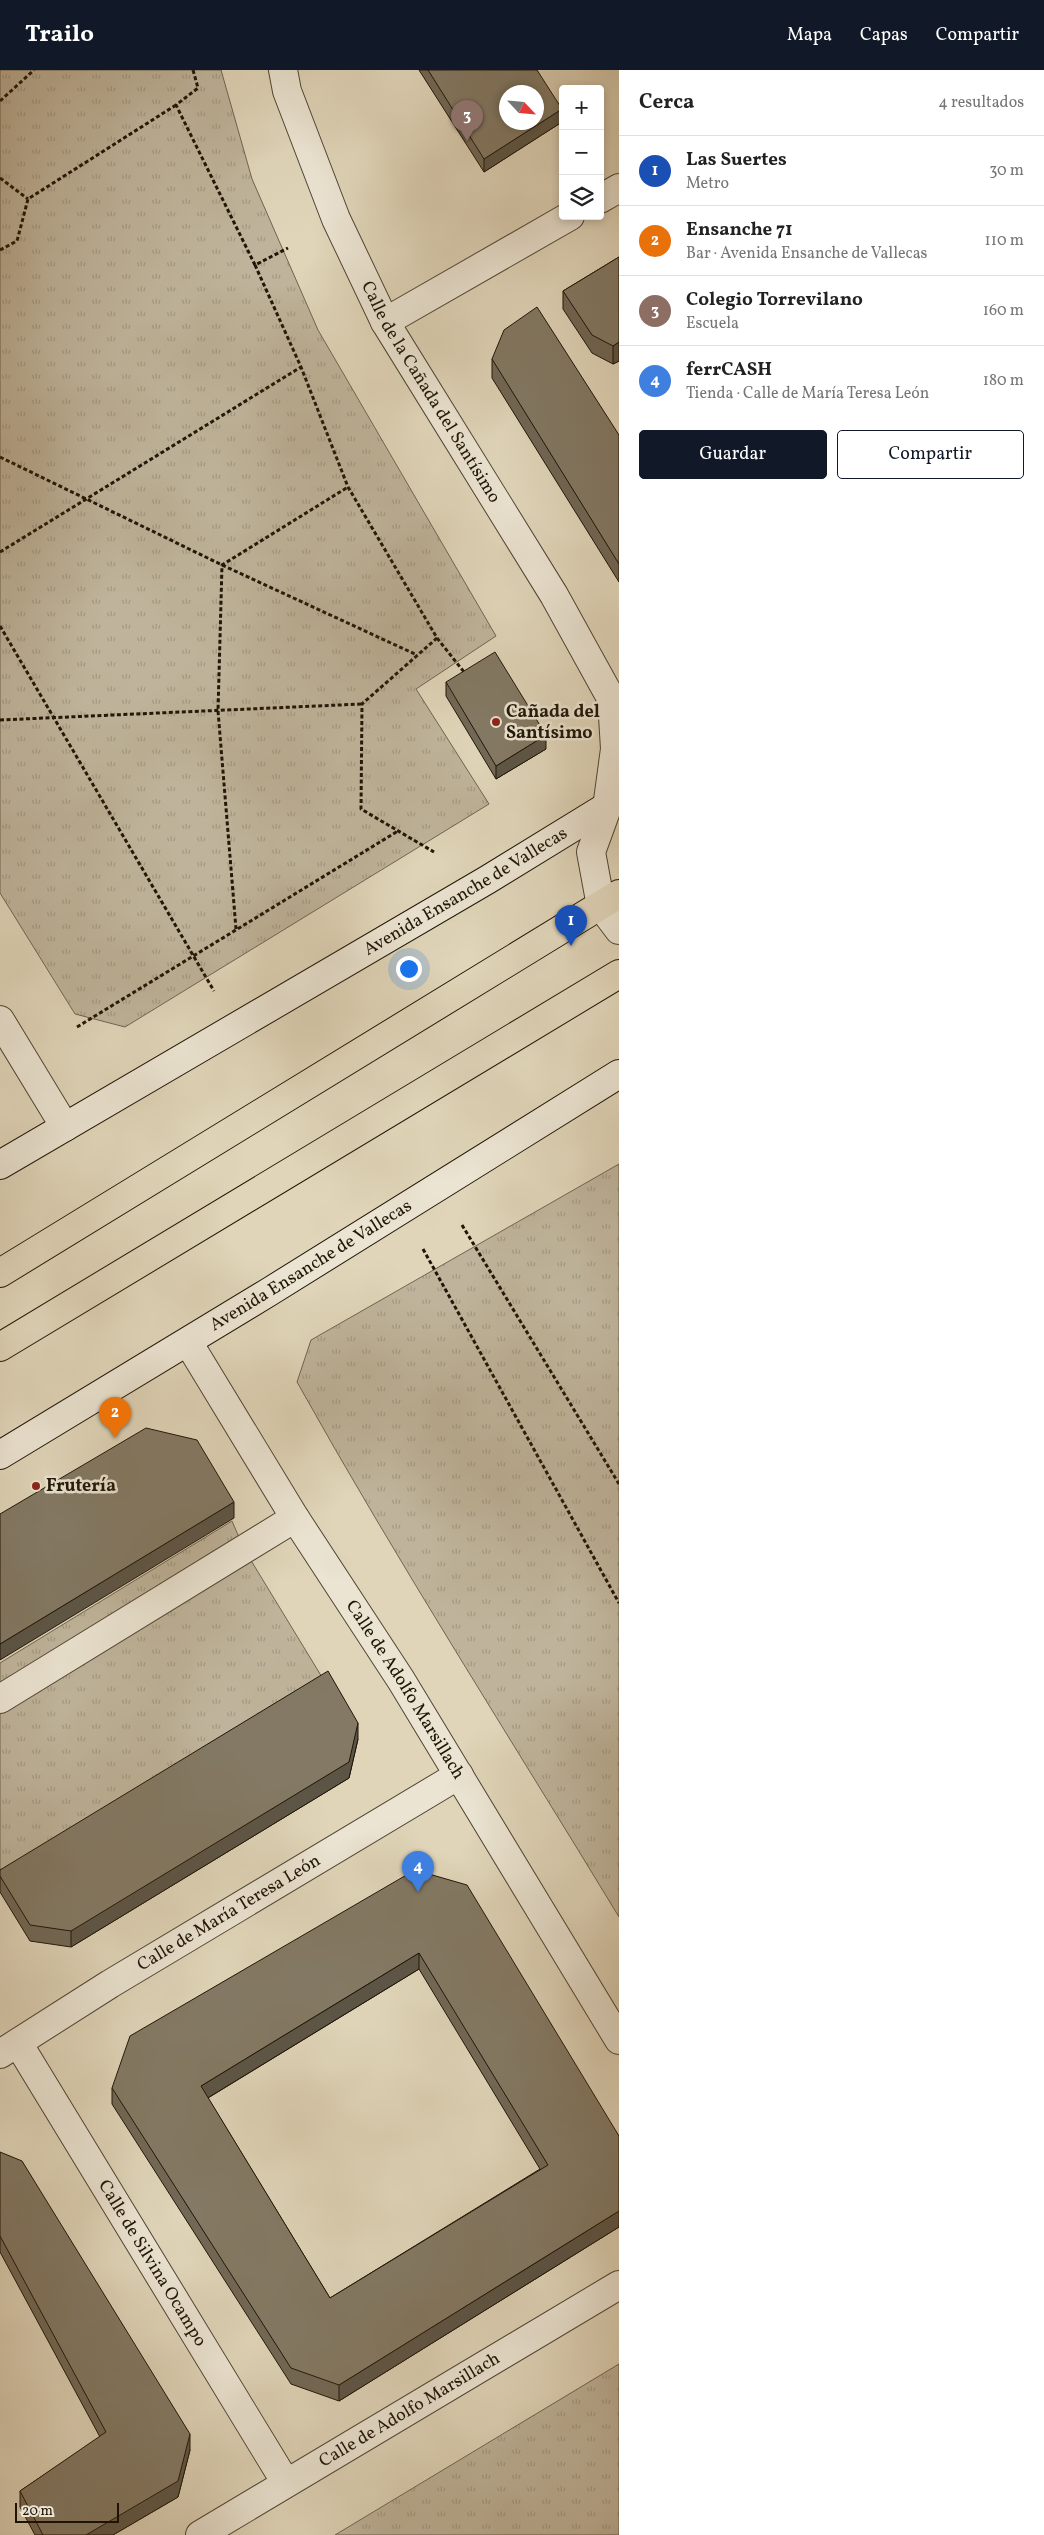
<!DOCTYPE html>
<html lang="es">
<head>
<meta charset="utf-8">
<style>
	:root { --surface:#fff; --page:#f2f2f2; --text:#222; --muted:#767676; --line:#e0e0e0; --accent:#111827 }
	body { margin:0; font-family:Vollkorn,serif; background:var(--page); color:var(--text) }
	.controls { position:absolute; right:15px; top:15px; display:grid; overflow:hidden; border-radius:5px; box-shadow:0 2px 8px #0003 }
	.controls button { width:45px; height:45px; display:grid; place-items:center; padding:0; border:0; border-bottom:1px solid var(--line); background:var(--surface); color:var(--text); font:25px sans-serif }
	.compass { position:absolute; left:499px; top:15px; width:45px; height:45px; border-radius:50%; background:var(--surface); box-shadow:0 2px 8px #0003; rotate:116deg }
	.scale { position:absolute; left:15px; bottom:12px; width:104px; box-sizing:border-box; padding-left:5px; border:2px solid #1f1507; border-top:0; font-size:14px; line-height:18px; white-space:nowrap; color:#1f1507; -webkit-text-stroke:4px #ebe4d2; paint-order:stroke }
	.you { position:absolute; left:408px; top:898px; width:18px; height:18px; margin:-12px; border:4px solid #fff; border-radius:50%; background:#1a73e8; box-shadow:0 0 0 8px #1a73e833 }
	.badge { display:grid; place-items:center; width:32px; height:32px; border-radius:50%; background:var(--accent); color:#fff; font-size:16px; font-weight:700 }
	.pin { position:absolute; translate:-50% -41px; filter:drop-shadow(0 1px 2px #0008) }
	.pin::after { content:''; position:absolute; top:26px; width:18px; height:15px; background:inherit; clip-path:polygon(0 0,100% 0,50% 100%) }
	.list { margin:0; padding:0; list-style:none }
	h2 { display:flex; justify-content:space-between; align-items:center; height:65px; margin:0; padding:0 20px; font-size:21px }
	h2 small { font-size:16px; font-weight:400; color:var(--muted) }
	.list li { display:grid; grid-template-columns:32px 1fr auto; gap:15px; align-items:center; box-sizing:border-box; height:70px; padding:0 20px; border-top:1px solid var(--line) }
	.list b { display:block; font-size:19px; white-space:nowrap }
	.list p { margin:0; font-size:16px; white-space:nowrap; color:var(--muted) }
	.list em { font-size:16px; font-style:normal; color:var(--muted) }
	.actions { display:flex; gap:10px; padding:15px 20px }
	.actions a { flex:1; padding:11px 0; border:1px solid var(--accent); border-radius:5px; text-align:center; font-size:18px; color:var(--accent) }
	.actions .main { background:var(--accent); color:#fff }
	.icon { flex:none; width:28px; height:28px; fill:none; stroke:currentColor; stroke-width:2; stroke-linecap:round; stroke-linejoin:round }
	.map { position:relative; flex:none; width:619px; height:2465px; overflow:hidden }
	header { display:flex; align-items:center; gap:30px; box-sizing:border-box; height:70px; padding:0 25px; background:var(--accent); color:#fff }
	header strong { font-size:24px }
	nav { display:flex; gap:28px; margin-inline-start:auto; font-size:18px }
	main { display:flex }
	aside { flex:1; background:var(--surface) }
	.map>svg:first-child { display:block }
	.park { fill:url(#park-tufts); stroke:#6f6451 }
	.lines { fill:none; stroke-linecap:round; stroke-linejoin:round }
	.street-casing { stroke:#4f4534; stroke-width:30 }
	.secondary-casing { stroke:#1f1507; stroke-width:30 }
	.primary-casing { stroke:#1f1507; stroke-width:30 }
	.path { stroke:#1f1507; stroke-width:3; stroke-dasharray:4 2.5; stroke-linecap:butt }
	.street { stroke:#ebe4d2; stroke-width:28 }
	.secondary { stroke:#ebe4d2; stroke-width:28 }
	.primary { stroke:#e0d5b9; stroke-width:28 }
	.wall { fill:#716856; stroke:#1f1507; fill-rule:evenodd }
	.shaded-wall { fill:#5c5546; stroke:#1f1507 }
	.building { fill:#837964; stroke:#1f1507; fill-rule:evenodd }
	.poi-dot { fill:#8f2418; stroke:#ebe4d2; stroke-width:2 }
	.labels { text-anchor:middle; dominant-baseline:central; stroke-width:5; stroke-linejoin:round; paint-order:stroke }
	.street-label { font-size:18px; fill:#1f1507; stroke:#ebe4d2 }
	.poi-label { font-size:18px; font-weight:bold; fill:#1f1507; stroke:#ebe4d2; text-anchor:start }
</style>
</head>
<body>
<header>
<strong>Trailo</strong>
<nav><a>Mapa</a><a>Capas</a><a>Compartir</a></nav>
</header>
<main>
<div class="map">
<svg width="619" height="2465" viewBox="0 0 619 2465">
	<defs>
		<pattern id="park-tufts" width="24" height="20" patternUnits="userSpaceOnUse" patternTransform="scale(1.25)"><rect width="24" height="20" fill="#bfb49b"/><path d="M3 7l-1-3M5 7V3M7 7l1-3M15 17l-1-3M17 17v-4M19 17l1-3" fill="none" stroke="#a49a84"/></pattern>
	</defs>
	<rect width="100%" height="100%" fill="#e0d5b9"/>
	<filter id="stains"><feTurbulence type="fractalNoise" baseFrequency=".004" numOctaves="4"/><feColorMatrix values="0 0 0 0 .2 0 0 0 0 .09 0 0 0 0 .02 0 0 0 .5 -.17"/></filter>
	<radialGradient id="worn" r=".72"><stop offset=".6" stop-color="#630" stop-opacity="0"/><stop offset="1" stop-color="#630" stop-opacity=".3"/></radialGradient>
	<path class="park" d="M0,0H221L252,109L318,260L496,566L416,619L489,734L125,957L75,944L0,823Z
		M619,1094V1847C511,1669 398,1493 297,1312L311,1270Z
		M232,1451L244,1479L328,1617L0,1816V1593Z
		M619,2294V2465H335Z"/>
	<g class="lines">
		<g class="street-casing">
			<g id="street">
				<path id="s1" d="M283,0L287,21L336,149L385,252L554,525L612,630L615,679L607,738L591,782L601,836L619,860"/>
				<path d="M600,129L619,118"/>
				<path d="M385,252L570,146"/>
				<path d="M0,950L65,1057"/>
				<path id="s2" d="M188,1272L295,1448L401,1610L619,1970"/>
				<path d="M0,1629L295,1448"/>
				<path id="s3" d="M18,1973L286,2413"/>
				<path id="s4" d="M0,1984L110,1914L459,1705"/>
				<path id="s5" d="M200,2465L619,2215"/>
			</g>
		</g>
		<g class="secondary-casing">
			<g id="secondary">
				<path id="s6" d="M0,1095L487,810L619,729"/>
				<path id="s7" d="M0,1385L269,1222L619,1004"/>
			</g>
		</g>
		<g class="primary-casing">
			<path id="primary" d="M0,1203L619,824
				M0,1277L619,904"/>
		</g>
		<path class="path" d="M193,0L198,18L176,35L255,195L288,178
			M0,31L34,0
			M0,108L28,129
			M0,180L17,171L28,129L176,35
			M255,195L301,297L348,417L437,568L362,634L361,739L434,782
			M0,387L222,495L417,585
			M0,482L301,297
			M0,556L214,921
			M437,568L464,602
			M0,650L362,634
			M236,859L218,641L222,495L348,417
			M77,957L398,761
			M462,1155L619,1414
			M423,1179L619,1533"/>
		<use href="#street" class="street"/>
		<use href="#secondary" class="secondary"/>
		<use href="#primary" class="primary"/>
	</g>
	<path class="wall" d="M419,0H537L562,52L484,102Z
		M619,187V291L613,294L592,283L563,239V221Z
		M492,289L619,365V512L492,308Z
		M446,612L546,679L496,709L446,626Z
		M358,1669L349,1708L71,1877L30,1871L0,1822V1800Z
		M415,1800L619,2066V2157L339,2331L291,2314L112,2034V2018ZM419,1899L540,2099L330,2228L208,2028Z
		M0,2082L190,2380L178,2427L113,2465H35L20,2437V2421L100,2367L0,2182Z"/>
	<path class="shaded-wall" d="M562,39V52L484,102V89Z
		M619,272V291L613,294V276Z
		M546,665V679L496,709V696Z
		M234,1432V1448L0,1590V1574Z
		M358,1653V1669L349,1708L71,1877V1861Z
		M419,1883V1899L201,2032V2016Z
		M619,2141V2157L339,2331V2315Z
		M190,2364V2380L178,2427L113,2465H86Z"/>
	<path class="building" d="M428,0H537L562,39L484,89ZM506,22H536V52H506Z
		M619,187V272L613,276L592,265L563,221Z
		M537,237L619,365V494L492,289L504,260Z
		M495,582L546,665L496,696L446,612Z
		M146,1358L197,1370L234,1432L0,1574V1444Z
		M328,1601L358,1653L349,1692L71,1861L30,1855L0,1806V1800Z
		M415,1800L467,1815L619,2066V2141L339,2315L291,2298L112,2018L130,1966ZM419,1883L548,2095L330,2228L201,2016Z
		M0,2082L22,2091L190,2364L178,2411L86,2465H43L20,2421L106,2362L0,2166Z"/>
	<g class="poi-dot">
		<circle cx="496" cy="652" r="5"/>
		<circle cx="36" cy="1416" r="5"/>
	</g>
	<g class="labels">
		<g class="street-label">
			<text stroke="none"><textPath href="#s1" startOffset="356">Calle de la Cañada del Santísimo</textPath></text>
			<text stroke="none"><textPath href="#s6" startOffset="540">Avenida Ensanche de Vallecas</textPath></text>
			<text stroke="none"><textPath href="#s7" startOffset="364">Avenida Ensanche de Vallecas</textPath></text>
			<text stroke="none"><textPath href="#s2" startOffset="410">Calle de Adolfo Marsillach</textPath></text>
			<text stroke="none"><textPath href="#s4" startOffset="269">Calle de María Teresa León</textPath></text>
			<text stroke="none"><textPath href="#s3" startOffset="258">Calle de Silvina Ocampo</textPath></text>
			<text stroke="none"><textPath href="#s5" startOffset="244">Calle de Adolfo Marsillach</textPath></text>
		</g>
		<g class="poi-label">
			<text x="506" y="642">Cañada del<tspan x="506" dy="21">Santísimo</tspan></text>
			<text x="46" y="1416">Frutería</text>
		</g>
	</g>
	<rect width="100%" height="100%" filter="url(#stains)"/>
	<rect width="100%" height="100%" fill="url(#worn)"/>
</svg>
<div class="controls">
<button>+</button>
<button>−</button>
<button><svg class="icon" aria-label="layers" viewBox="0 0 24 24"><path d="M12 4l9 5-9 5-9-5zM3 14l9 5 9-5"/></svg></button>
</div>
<svg class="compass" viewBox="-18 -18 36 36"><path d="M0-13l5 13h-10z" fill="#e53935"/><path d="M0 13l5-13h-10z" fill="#767676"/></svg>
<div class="scale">20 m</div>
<div class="you"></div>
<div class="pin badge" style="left:571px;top:876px;background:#1a4fb4">1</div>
<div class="pin badge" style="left:115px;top:1368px;background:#e8710a">2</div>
<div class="pin badge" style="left:467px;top:71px;background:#8d6e63">3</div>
<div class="pin badge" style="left:418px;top:1822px;background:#3f7fe0">4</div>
</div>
<aside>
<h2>Cerca<small>4 resultados</small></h2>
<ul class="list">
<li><span class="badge" style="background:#1a4fb4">1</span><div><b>Las Suertes</b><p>Metro</p></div><em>30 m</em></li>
<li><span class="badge" style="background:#e8710a">2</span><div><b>Ensanche 71</b><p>Bar · Avenida Ensanche de Vallecas</p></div><em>110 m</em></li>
<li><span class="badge" style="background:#8d6e63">3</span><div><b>Colegio Torrevilano</b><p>Escuela</p></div><em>160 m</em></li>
<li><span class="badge" style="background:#3f7fe0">4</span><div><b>ferrCASH</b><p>Tienda · Calle de María Teresa León</p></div><em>180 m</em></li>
</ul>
<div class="actions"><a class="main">Guardar</a><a>Compartir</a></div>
</aside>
</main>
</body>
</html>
